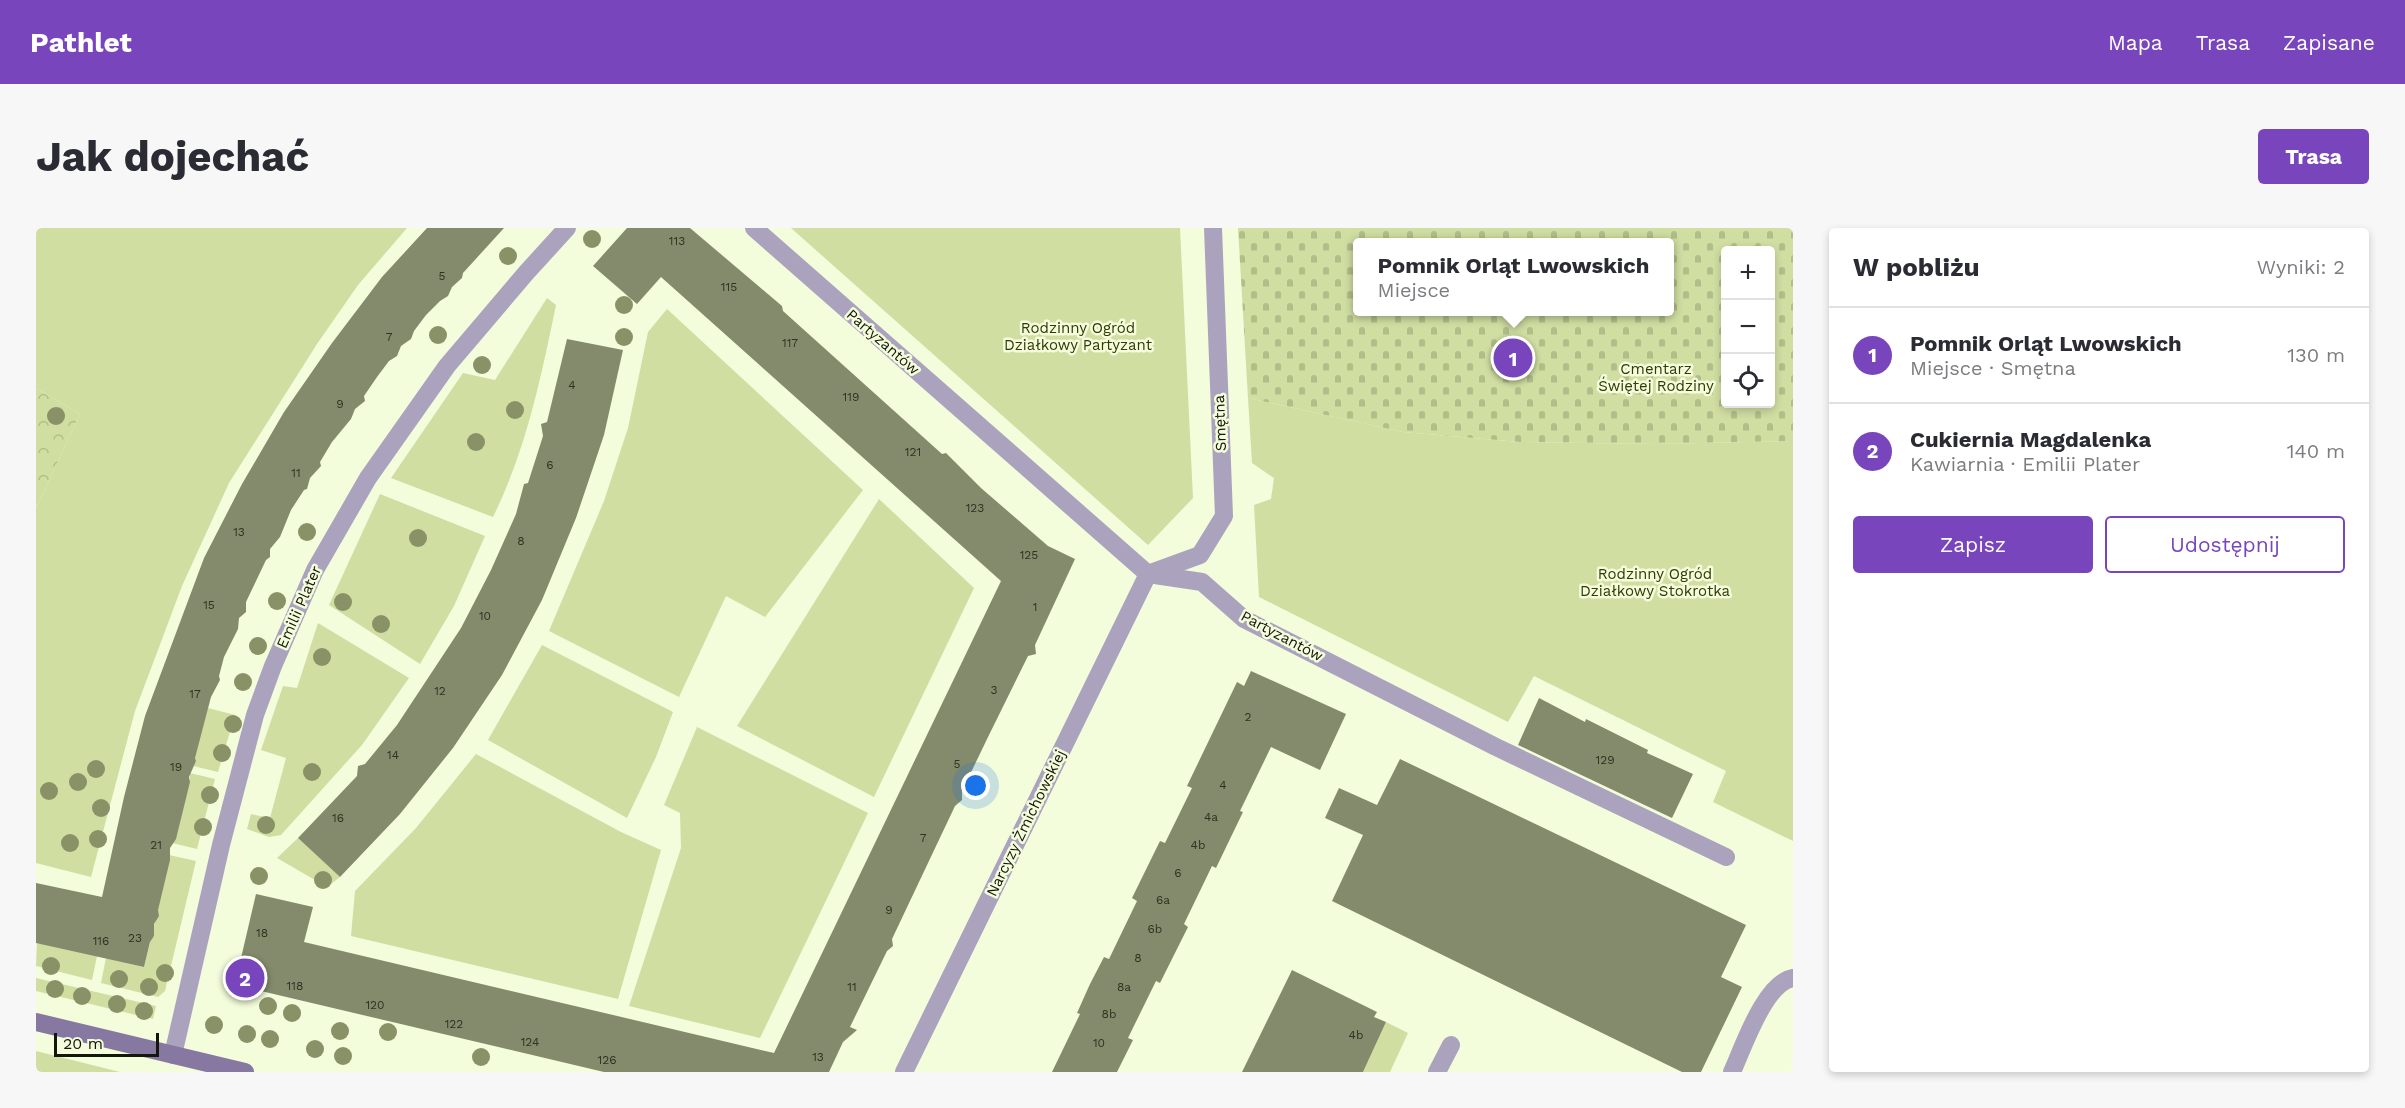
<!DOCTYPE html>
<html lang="pl">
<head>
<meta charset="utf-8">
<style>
	:root { --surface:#fff; --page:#f7f7f7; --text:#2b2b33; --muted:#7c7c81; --line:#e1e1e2; --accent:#7845bd }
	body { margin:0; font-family:"Work Sans",sans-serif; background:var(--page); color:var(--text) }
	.controls { position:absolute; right:18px; top:18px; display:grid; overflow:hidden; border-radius:6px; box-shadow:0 3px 9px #0003 }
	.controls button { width:54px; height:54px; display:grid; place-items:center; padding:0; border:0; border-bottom:2px solid var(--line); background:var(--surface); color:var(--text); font:30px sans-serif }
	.scale { position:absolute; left:18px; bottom:15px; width:105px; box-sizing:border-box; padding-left:6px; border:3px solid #13160a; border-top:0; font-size:16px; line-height:21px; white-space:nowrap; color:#13160a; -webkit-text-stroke:4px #f3fcdb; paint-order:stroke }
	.you { position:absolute; left:940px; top:558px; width:21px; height:21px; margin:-15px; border:4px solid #fff; border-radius:50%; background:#1a73e8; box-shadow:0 0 0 9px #1a73e833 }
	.badge { display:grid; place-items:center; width:39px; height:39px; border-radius:50%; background:var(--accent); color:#fff; font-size:20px; font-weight:700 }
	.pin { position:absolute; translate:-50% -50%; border:3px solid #fff; box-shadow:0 2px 6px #0006 }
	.popup { position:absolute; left:1317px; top:10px; width:321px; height:78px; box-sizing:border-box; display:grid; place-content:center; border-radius:6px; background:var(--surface); filter:drop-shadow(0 2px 4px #0005); font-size:20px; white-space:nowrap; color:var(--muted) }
	.popup b { font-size:22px; color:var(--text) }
	.popup::after { content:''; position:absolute; left:50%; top:100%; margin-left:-12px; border:12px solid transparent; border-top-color:var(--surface) }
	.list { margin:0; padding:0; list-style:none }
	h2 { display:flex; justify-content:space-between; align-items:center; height:78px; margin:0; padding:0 24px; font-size:26px }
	h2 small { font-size:20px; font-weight:400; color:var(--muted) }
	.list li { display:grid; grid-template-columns:39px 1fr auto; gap:18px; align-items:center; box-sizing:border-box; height:96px; padding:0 24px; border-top:2px solid var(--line) }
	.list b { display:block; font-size:22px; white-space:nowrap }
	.list p { margin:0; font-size:20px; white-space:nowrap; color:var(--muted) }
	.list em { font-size:20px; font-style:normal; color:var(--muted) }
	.actions { display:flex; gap:12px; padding:18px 24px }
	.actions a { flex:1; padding:14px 0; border:2px solid var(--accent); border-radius:6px; text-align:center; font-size:21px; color:var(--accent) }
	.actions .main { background:var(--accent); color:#fff }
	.icon { flex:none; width:33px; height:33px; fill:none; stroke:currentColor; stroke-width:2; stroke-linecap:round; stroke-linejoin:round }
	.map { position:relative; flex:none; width:1757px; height:844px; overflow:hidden; border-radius:6px }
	header { display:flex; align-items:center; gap:36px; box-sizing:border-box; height:84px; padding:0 30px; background:var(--accent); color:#fff }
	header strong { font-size:28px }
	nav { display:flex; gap:33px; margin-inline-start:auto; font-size:21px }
	.intro { display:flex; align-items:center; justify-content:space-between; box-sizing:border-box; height:144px; padding:0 36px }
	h1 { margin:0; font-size:42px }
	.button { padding:15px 27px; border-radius:6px; background:var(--accent); color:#fff; font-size:21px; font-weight:700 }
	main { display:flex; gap:36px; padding:0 36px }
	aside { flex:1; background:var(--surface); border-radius:6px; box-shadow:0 3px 9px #0003 }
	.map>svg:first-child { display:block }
	.green { fill:#d0dea2 }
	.cemetery { fill:url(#cemetery-stones); fill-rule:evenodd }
	.park { fill:url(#park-crowns) }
	.building { fill:#838b6c }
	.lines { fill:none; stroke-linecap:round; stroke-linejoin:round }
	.lane { stroke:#aba2be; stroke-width:18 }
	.street { stroke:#aba2be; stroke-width:18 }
	.secondary { stroke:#8678a1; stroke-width:18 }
	.tree { fill:#899266 }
	.labels { text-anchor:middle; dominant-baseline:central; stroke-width:5; stroke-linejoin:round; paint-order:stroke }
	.number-label { font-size:12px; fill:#2f3322 }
	.park-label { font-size:15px; fill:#323b06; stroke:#f3fcdb }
	.street-label { font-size:15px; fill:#13160a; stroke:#f3fcdb }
</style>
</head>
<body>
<header>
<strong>Pathlet</strong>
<nav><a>Mapa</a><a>Trasa</a><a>Zapisane</a></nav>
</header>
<div class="intro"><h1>Jak dojechać</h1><a class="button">Trasa</a></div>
<main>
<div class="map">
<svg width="1757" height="844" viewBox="0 0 1757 844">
	<defs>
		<pattern id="cemetery-stones" width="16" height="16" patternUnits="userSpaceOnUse" patternTransform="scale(1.5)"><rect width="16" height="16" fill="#d0dea2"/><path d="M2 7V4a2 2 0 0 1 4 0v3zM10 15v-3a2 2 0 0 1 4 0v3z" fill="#b2be8a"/></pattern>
		<pattern id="park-crowns" width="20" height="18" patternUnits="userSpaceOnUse" patternTransform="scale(1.5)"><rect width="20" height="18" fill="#d0dea2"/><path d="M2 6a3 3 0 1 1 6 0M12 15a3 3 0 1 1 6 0" fill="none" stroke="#b2be8a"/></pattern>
	</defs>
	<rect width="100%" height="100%" fill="#f3fcdb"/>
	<path class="green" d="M0,0H371L322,57L281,116L193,255L146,358L99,483L55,649L0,635V280L44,186L0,160Z
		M755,0H1144L1157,270L1112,317Z
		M511,70L520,77C505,150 490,222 457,289L355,250L427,145L459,152Z
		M631,81L827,262L729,389L690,368L643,469L513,403L568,273L592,200L612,104Z
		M1212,170L1367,204L1484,214L1620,216L1757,213V613L1677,574L1690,543L1498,448L1472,494L1223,369L1218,277L1235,271L1238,250L1216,235Z
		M344,266L449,308L418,378L384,436L293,377Z
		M843,271L938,360L838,569L701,498Z
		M282,395L373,450L326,517L245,607L233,609L211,601L215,586L234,590L250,530L225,522L247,458L261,460Z
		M506,417L637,484L620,529L591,590L452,512Z
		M172,480L199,487L182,544L157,538L160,533L158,528Z
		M661,499L832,585L724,810L593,778L645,620L644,585L628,577Z
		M440,526L585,604L625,622L582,771L315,708L319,663L380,600Z
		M154,545L179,551L161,621L136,615L154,554Z
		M262,610L304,649L291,659L241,630Z
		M133,627L160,633L129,763L122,769L65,755L70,730L108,739L115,711L118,708L117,703Z
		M1,713L61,728L56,752L0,738Z
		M0,750L120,778L117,791L0,763Z
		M1350,794L1372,805L1354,844H1327Z
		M0,823L84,844H0Z"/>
	<path class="cemetery" d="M1202,0H1757V213L1620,216L1484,214L1367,204L1212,170ZM1321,15H1633V84H1321ZM1690,22H1734V176H1690Z"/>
	<path class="park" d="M0,160L44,186L0,280Z"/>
	<path class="building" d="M391,0H468L427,45L426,50L416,59L412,68L404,73L390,87L378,103L375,111L365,118L361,128L353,133L341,149L328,168L329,173L319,181L315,191L296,214L284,234L285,238L274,250L271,261L268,262L255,282L244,309L234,321V329L230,332L210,374V384L203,390L202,401L188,429L183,448L184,452L175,469L159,530L160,533L153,549L154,554L140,611L134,620V632L122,682L123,688L118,696V708L114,714L108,739L0,715V655L66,669L88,569L109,488L168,330L206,256L248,184L296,115L346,49Z
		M591,0H654L746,78L747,83L906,226L910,225L945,260L1012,318L1039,331L999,417L1000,426L992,428L953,507L926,563V572L919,578L856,711L857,718L851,723L814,799L821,802L807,814L793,844H568L225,763L228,755L209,751V731L205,730L220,666L277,679L268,714L738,825L965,353L625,49L601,76L557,38Z
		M531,111L587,122L568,207L540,290L506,372L466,447L417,520L364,586L304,649L262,610L321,548L322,538L329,536L361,497L425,400L455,342L480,286L488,256L492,255L507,208L505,196L511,194Z
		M1215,443L1310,486L1284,542L1235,519L1204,583L1207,584L1180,640L1176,638L1148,696L1152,699L1124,755L1120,753L1092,810L1097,812L1081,844H1016L1044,786L1041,785L1054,756L1068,729L1073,731L1101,673L1096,670L1124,613L1129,615L1156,560L1151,558L1201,454L1208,458Z
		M1503,470L1549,494L1550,491L1612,522L1611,525L1657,546L1636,590L1482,517Z
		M1364,531L1710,697L1685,749L1706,759L1665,844H1646L1296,673L1327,607L1289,590L1303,560L1341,577Z
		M1256,742L1341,784L1338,789L1350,794L1327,844H1206Z"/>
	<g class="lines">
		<path class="lane" d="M1112,346L1166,354L1208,391L1460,519L1690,629
			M1401,844L1415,817
			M1696,844C1707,820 1729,754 1757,750"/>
		<path class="street" d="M718,0L1112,346
			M1112,346L1164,327L1188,288L1177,0
			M137,827L185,617L219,487L237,438L279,342L332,250L411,138L490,45L531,0
			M868,844L1112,346"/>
		<path class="secondary" d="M0,794L209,844"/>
	</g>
	<g class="tree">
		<circle cx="556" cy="11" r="9"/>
		<circle cx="472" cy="28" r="9"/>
		<circle cx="588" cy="77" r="9"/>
		<circle cx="402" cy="107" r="9"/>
		<circle cx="588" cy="109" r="9"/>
		<circle cx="446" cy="137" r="9"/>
		<circle cx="479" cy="182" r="9"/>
		<circle cx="20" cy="188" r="9"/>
		<circle cx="440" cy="214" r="9"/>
		<circle cx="271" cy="304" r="9"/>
		<circle cx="382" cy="310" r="9"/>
		<circle cx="241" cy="373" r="9"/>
		<circle cx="307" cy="374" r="9"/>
		<circle cx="345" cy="396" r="9"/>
		<circle cx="222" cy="418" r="9"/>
		<circle cx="286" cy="429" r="9"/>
		<circle cx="207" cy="454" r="9"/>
		<circle cx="197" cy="496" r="9"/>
		<circle cx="186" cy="525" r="9"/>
		<circle cx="60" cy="541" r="9"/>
		<circle cx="276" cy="544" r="9"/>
		<circle cx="42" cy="554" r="9"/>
		<circle cx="13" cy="563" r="9"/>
		<circle cx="174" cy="567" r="9"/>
		<circle cx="65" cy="580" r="9"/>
		<circle cx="230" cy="597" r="9"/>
		<circle cx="167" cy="599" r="9"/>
		<circle cx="62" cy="611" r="9"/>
		<circle cx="34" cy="615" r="9"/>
		<circle cx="223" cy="648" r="9"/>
		<circle cx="287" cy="652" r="9"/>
		<circle cx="15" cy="738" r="9"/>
		<circle cx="129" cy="745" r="9"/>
		<circle cx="83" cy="751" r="9"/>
		<circle cx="113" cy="759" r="9"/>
		<circle cx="19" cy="761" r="9"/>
		<circle cx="46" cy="768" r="9"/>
		<circle cx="81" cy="776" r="9"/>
		<circle cx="232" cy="778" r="9"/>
		<circle cx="108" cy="783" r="9"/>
		<circle cx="256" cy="785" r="9"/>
		<circle cx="178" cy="797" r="9"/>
		<circle cx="304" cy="803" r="9"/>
		<circle cx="352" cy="804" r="9"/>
		<circle cx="211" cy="806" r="9"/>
		<circle cx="234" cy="811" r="9"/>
		<circle cx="279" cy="821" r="9"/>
		<circle cx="307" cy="828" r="9"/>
		<circle cx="445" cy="829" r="9"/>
	</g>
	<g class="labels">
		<g class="number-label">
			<text x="641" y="13">113</text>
			<text x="406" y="48">5</text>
			<text x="693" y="59">115</text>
			<text x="353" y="109">7</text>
			<text x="754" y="115">117</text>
			<text x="536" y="157">4</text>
			<text x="815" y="169">119</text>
			<text x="304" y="176">9</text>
			<text x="877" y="224">121</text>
			<text x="514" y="237">6</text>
			<text x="260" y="245">11</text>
			<text x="939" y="280">123</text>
			<text x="203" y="304">13</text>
			<text x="485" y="313">8</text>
			<text x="993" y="327">125</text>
			<text x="173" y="377">15</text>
			<text x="999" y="379">1</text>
			<text x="449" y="388">10</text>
			<text x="958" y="462">3</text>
			<text x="404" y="463">12</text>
			<text x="159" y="466">17</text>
			<text x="1212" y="489">2</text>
			<text x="357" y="527">14</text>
			<text x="1569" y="532">129</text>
			<text x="921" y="536">5</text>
			<text x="140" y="539">19</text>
			<text x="1187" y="557">4</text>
			<text x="1175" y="589">4a</text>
			<text x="302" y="590">16</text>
			<text x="887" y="610">7</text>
			<text x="120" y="617">21</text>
			<text x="1162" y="617">4b</text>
			<text x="1142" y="645">6</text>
			<text x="1127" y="672">6a</text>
			<text x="853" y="682">9</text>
			<text x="1119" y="701">6b</text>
			<text x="226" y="705">18</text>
			<text x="99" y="710">23</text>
			<text x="65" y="713">116</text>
			<text x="1102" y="730">8</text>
			<text x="259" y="758">118</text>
			<text x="816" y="759">11</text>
			<text x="1088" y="759">8a</text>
			<text x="339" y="777">120</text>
			<text x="1073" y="786">8b</text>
			<text x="418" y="796">122</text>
			<text x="1320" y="807">4b</text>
			<text x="494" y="814">124</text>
			<text x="1063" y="815">10</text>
			<text x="782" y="829">13</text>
			<text x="571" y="832">126</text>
		</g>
		<g class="park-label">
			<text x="1042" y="100">Rodzinny Ogród<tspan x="1042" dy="17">Działkowy Partyzant</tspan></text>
			<text x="1620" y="141">Cmentarz<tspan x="1620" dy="17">Świętej Rodziny</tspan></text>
			<text x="1619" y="346">Rodzinny Ogród<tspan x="1619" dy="17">Działkowy Stokrotka</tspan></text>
		</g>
		<g class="street-label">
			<text transform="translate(847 114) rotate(41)">Partyzantów</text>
			<text transform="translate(1184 195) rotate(-92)">Smętna</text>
			<text transform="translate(263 379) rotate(-66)">Emilii Plater</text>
			<text transform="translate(1246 408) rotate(28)">Partyzantów</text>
			<text transform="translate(990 595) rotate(-64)">Narcyzy Żmichowskiej</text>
		</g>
	</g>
</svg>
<div class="controls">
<button>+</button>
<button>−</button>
<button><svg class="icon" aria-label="locate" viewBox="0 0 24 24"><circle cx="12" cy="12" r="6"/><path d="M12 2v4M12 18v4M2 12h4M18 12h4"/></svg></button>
</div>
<div class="scale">20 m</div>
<div class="you"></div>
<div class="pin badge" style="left:1477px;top:130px">1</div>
<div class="popup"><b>Pomnik Orląt Lwowskich</b>Miejsce</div>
<div class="pin badge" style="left:209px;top:750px">2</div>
</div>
<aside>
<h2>W pobliżu<small>Wyniki: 2</small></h2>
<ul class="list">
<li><span class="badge">1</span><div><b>Pomnik Orląt Lwowskich</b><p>Miejsce · Smętna</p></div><em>130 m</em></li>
<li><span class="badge">2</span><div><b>Cukiernia Magdalenka</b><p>Kawiarnia · Emilii Plater</p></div><em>140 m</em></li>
</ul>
<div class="actions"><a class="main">Zapisz</a><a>Udostępnij</a></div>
</aside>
</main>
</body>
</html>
